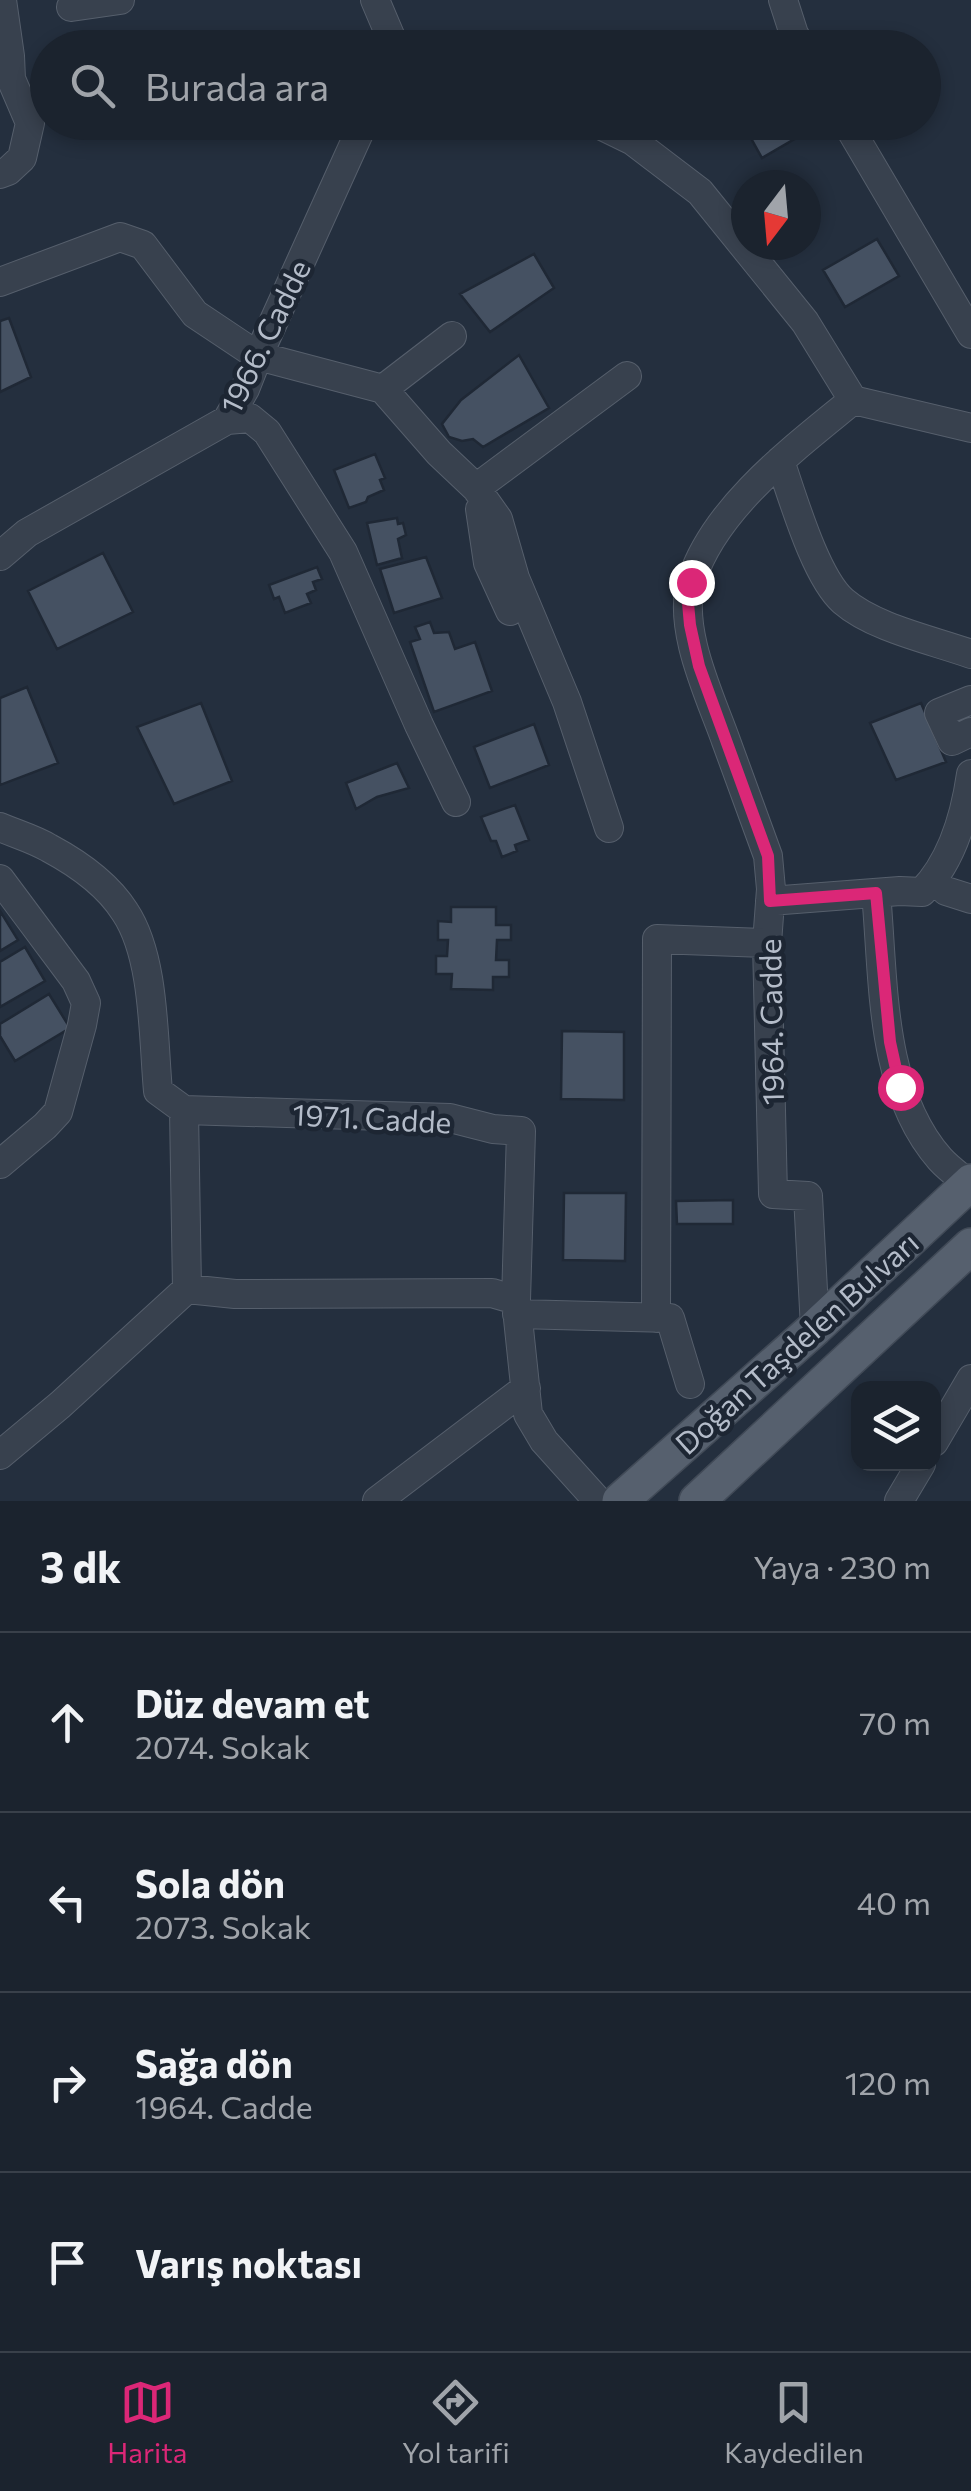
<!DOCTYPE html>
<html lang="tr">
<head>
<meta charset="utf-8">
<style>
	:root { --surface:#1b232e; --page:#282f3a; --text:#f1f3f6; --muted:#a0a4aa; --line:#39404a; --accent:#db2777 }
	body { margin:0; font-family:Commissioner,sans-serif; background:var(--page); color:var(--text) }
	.controls { position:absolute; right:30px; bottom:30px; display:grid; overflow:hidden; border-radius:20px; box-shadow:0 5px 15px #0003 }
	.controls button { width:90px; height:90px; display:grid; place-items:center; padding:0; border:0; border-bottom:2px solid var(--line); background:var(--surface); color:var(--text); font:50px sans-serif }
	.compass { position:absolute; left:731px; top:170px; width:90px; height:90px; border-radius:50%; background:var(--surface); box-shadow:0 5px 15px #0003; rotate:196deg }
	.stop { position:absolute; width:30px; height:30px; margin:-22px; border:8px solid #db2777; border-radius:50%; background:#fff }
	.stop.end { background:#db2777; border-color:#fff; box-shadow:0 2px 10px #0008 }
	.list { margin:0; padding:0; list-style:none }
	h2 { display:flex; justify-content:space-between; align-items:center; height:130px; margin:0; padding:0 40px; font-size:42px }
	h2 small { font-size:32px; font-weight:400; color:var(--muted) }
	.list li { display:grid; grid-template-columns:65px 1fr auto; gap:30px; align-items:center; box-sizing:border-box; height:180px; padding:0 40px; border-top:2px solid var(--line) }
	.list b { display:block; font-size:38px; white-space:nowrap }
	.list p { margin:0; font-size:32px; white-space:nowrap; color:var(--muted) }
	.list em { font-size:32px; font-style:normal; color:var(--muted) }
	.icon { flex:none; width:55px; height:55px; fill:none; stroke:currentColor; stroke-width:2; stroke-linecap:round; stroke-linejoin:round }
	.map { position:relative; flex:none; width:971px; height:1501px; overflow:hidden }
	.search { position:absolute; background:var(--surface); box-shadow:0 5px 15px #0003; left:30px; right:30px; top:30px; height:110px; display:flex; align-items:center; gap:25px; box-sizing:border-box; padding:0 35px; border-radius:55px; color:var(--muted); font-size:38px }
	.sheet { height:850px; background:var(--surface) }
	nav { display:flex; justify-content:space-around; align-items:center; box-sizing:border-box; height:140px; border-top:2px solid var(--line); background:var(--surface); font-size:28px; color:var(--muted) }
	nav a { display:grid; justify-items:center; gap:5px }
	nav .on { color:var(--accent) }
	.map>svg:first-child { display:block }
	.building { fill:#455162; stroke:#1f2835; stroke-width:2.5 }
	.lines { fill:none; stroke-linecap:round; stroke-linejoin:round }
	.minor-casing { stroke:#565f6c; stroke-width:30 }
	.major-casing { stroke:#414a57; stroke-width:38 }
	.minor { stroke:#38414e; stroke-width:28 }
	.major { stroke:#56606e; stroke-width:35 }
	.route { stroke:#db2777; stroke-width:12 }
	.labels { text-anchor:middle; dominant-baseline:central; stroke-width:9; stroke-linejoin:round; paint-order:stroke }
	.street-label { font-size:30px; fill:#b4bcc9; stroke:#1d2633 }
</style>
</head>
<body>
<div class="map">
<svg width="971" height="1501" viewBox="0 0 971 1501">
	<rect width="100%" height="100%" fill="#242f3e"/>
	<path class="building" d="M742,122H812L815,127L762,158Z
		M877,239L899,276L845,307L823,270Z
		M534,254L554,288L490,332L460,294Z
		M9,318L31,377L0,392V321Z
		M519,355L549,408L483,447L473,439L462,441L449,437L442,424L461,400Z
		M375,454L385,478L380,480L384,490L368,497L366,502L349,508L334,470Z
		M397,518L398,524L403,523L406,535L398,539L402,558L377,565L367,523Z
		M103,553L133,612L57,649L28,591Z
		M426,557L442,598L394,613L380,569Z
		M317,567L322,579L313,582L316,590L307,594L311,603L285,613L279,597L274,599L269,585Z
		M430,622L434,633L449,632L455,649L475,642L492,691L434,712L410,642L420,639L415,627Z
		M27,687L58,763L0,785V698Z
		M201,703L232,781L174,804L137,727Z
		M921,703L946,762L896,780L870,723Z
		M534,724L549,765L490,788L474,747Z
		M397,763L409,788L377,797L356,809L346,783Z
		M515,805L529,840L515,845L517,851L502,857L496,841H491L481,817Z
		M451,907H496V925H511V940H497L496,960H509V977H493V990L451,989L452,974H436V956H447L448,940H438V921L451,922Z
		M0,911L18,940L0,951Z
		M25,947L45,981L0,1007V962Z
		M49,994L70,1028L15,1061L0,1036V1024Z
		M562,1031L624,1032V1100L561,1099Z
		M564,1193H626L625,1261L563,1260Z
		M733,1200V1224H677L676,1201Z"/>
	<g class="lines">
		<g class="minor-casing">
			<path id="minor" d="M375,0L395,47
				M783,0L794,34L802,48
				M71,7L120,0
				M594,122L633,141L700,192L805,322L853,400L971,428
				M846,122L971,334
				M0,174L8,171L22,158L30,123L11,79L10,56L2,0
				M0,282L120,237L143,245L195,314L258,356L383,389L439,453L476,488L498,519L515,578L567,702L609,828
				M383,389L452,336
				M227,420L250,418L267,432L343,552L419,725L456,802
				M780,461C793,498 815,576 843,601C874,628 932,640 971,654
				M476,488L627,376
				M480,509L488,563L510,611
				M0,556L27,533L227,420L245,389L258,356L364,122
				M971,700L939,713L952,741L971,732
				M0,827C16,834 34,839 49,848C77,863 108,885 125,912C155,957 153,1037 158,1091L184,1110
				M0,879L76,981L86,1003L82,1025L58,1112L45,1126L0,1164
				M946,891L971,899
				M876,893C884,979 879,1090 940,1159C948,1168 959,1176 969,1184
				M770,901L900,891L922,892C952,861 965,816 971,774
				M187,1289L184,1110L450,1118L493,1129L521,1131L516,1300L528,1414L544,1441L598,1501
				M517,1314L670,1318L690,1384
				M656,1318L657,939L767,943
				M815,1328L808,1196L773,1194L767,943L771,889L768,856C754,817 740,779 726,741C710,696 676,627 692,579C716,506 796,447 853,400
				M934,1442L971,1379
				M0,1455L60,1405L187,1289L235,1294L492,1293L516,1300
				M377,1501L526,1388
				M899,1501L921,1464"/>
		</g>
		<g class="major-casing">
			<path id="major" d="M620,1501L815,1328L971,1182
				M697,1501L971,1246"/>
		</g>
		<use href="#minor" class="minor"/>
		<use href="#major" class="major"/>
	</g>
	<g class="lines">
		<path class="route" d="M691,582L688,603L690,625L699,666L768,856L770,901L876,893L890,1042L900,1087"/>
	</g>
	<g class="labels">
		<g class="street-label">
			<text transform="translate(264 336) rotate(-64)">1966. Cadde</text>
			<text transform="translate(770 1022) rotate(-91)">1964. Cadde</text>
			<text transform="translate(372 1117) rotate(3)">1971. Cadde</text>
			<text transform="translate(796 1342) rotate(-42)">Doğan Taşdelen Bulvarı</text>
		</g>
	</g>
</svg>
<div class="controls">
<button><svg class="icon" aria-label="layers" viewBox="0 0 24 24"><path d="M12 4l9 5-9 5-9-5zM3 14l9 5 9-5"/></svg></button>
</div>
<svg class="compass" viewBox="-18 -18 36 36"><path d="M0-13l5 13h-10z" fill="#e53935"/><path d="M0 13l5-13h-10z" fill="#a0a4aa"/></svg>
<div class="stop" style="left:900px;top:1087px"></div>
<div class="stop end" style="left:691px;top:582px"></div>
<div class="search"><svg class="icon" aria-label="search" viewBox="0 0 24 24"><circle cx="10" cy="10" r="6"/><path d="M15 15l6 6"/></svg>Burada ara</div>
</div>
<section class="sheet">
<h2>3 dk<small>Yaya · 230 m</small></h2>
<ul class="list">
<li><svg class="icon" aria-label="ahead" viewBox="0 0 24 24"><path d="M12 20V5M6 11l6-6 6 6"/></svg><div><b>Düz devam et</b><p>2074. Sokak</p></div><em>70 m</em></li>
<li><svg class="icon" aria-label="left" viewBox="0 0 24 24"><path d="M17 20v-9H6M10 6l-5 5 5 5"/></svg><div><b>Sola dön</b><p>2073. Sokak</p></div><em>40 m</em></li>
<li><svg class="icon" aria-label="right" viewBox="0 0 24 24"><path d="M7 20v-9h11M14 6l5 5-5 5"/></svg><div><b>Sağa dön</b><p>1964. Cadde</p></div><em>120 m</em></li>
<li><svg class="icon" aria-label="arrive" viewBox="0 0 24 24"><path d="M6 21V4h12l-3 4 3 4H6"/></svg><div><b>Varış noktası</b></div></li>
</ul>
</section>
<nav>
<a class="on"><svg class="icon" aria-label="map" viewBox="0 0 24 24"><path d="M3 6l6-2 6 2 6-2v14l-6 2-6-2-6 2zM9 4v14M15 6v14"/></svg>Harita</a>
<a><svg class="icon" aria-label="directions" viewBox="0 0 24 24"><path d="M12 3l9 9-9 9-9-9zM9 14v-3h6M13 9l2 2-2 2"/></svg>Yol tarifi</a>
<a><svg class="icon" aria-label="saved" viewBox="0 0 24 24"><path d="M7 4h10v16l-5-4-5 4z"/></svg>Kaydedilen</a>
</nav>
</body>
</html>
